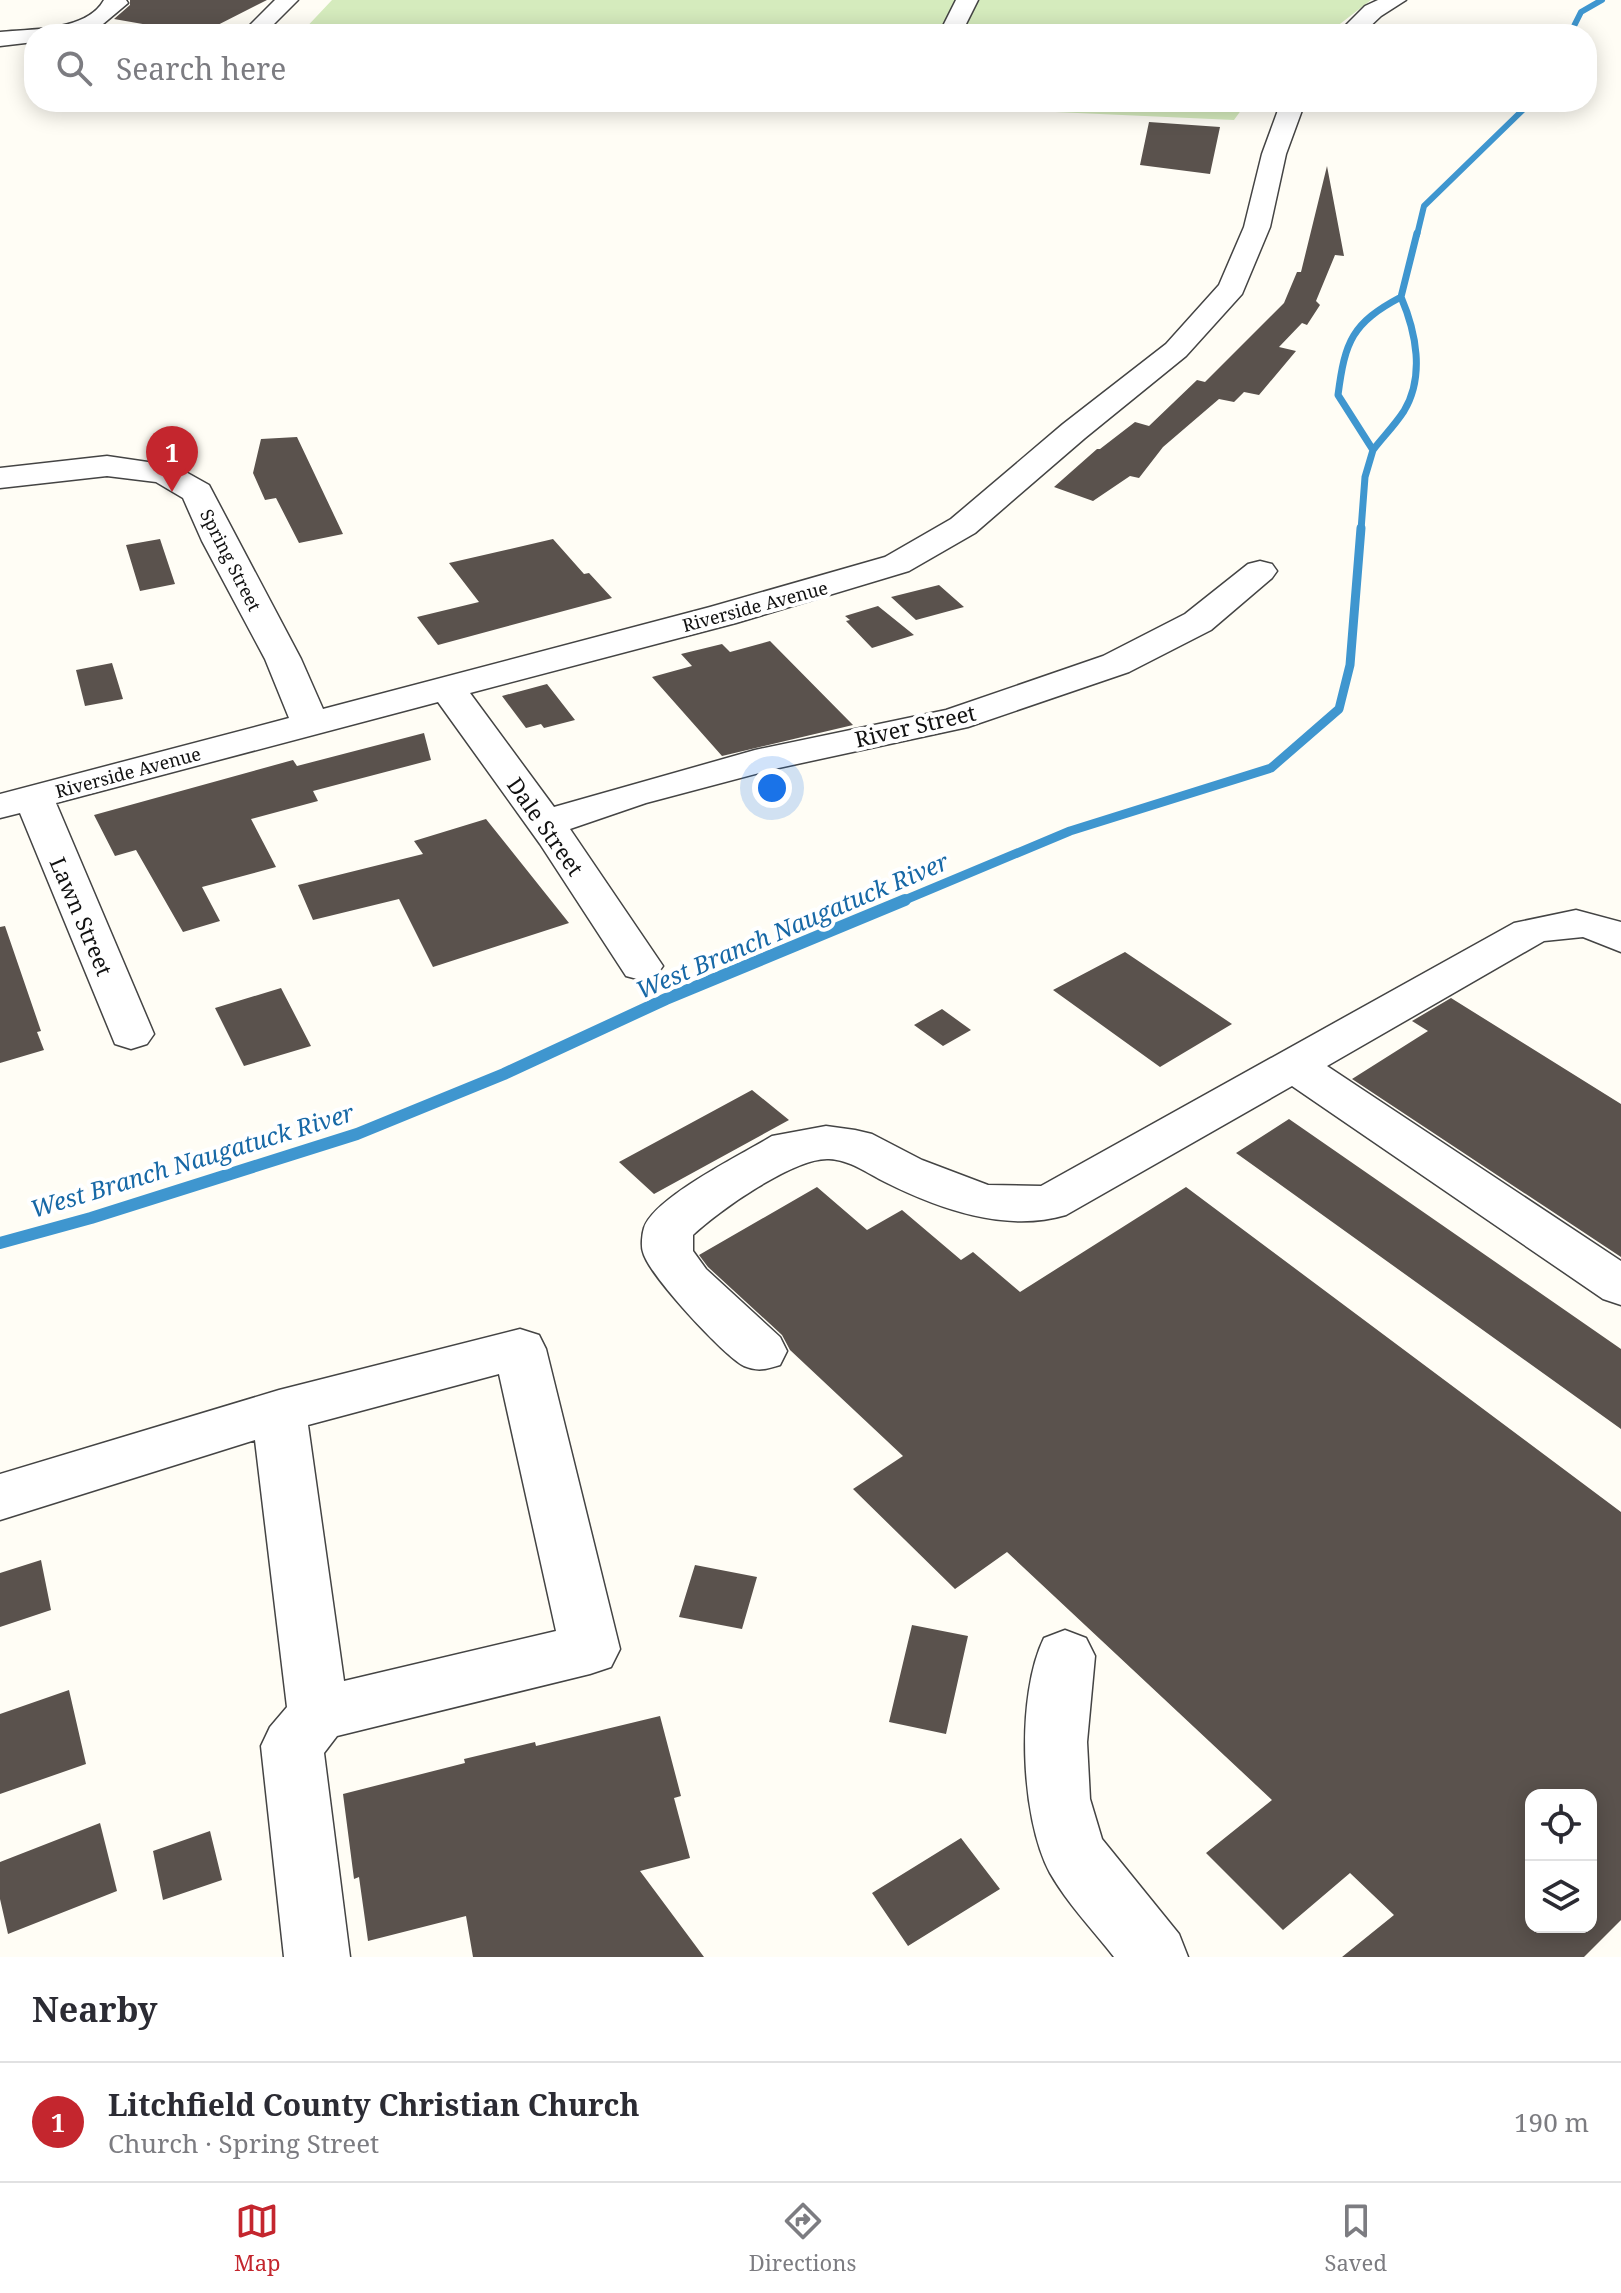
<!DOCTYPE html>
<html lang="en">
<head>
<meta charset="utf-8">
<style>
	:root { --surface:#fff; --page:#f7f7f7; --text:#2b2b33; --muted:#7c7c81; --line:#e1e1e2; --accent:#c4262e }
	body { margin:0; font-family:"Noto Serif",serif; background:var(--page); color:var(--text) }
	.controls { position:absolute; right:24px; bottom:24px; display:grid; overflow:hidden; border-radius:16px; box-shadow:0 4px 20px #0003 }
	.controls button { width:72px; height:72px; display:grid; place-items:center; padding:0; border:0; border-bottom:2px solid var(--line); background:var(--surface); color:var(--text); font:40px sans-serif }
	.you { position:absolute; left:772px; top:788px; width:28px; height:28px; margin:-20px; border:6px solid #fff; border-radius:50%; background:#1a73e8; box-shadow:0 0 0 12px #1a73e833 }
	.badge { display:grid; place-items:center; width:52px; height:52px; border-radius:50%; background:var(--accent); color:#fff; font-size:26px; font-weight:700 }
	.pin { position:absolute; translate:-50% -66px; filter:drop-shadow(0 2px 4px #0008) }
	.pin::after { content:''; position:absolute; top:42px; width:28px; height:24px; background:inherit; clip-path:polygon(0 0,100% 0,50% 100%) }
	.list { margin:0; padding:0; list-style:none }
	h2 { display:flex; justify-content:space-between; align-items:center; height:104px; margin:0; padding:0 32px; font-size:34px }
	h2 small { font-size:26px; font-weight:400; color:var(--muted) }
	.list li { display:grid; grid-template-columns:52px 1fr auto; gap:24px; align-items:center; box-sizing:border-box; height:120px; padding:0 32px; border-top:2px solid var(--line) }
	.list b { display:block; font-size:30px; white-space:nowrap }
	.list p { margin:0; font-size:26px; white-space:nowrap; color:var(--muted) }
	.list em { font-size:26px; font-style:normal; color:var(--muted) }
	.icon { flex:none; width:44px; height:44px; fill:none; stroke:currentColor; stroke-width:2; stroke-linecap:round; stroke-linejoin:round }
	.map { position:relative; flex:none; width:1621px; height:1957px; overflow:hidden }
	.search { position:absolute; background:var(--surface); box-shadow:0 4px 20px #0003; left:24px; right:24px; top:24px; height:88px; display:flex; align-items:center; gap:20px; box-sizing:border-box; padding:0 28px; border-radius:32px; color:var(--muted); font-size:30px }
	.sheet { height:224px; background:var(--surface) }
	nav { display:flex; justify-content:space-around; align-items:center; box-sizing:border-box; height:112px; border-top:2px solid var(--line); background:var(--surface); font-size:22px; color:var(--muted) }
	nav a { display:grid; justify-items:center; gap:4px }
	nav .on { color:var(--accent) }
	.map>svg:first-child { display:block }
	.green { fill:#d5ebbd }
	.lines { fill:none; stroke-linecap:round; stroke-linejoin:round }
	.stream-far3 { stroke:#3f96cf; stroke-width:6 }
	.stream-far2 { stroke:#3f96cf; stroke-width:7 }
	.stream-far1 { stroke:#3f96cf; stroke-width:9 }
	.stream { stroke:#3f96cf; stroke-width:12 }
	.building { fill:#5a524d; fill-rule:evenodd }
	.minor-casing { stroke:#444; stroke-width:3 }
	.minor { fill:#fff; fill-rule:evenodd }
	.labels { text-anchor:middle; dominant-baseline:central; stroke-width:8; stroke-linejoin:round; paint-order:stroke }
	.far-street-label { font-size:18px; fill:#111; stroke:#fff }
	.street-label { font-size:22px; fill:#111; stroke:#fff }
	.water-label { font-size:24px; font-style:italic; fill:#1768a6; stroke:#fff }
</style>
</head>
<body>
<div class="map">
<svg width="1621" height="1957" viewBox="0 0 1621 1957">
	<rect width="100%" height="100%" fill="#fffdf5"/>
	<path class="green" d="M332,0H1371L1327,34H300Z
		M828,102H1247L1234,120Z"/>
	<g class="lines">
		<path class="stream-far3" d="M1570,34L1581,12L1602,0
			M1417,235L1424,206L1531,102"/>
		<path class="stream-far2" d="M1373,450C1383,437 1395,425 1404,411C1425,376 1416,332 1401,297
			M1361,530L1365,477L1373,450L1338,395C1345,341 1352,323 1401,297L1417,233"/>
		<path class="stream-far1" d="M900,902L1070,831L1271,768L1339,709L1350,665L1361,528"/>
		<path class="stream" d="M0,1243L91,1218L357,1134L504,1074L666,999L905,900"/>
	</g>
	<path class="building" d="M130,0H267L200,34L114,19L130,5Z
		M1149,122L1220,127L1210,174L1140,165Z
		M1327,166L1344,256L1335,255L1316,301L1320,305L1307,325L1302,323L1279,347L1296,351L1259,395L1244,392L1234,402L1219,399L1163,447L1139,478L1130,476L1093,501L1054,487L1097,449H1100L1135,422L1149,426L1197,380L1205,382L1284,303L1297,272H1301Z
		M297,437L343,534L299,543L276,498L265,500L253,473L261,439Z
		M160,539L175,584L140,591L126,545Z
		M553,539L584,574L589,573L612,598L438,645L417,617L479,602L449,563Z
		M939,585L964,607L916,620L891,597Z
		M878,606L914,635L872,648L846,621L850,620L845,616Z
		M770,641L853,725L722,756L652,677L692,666L681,654L722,644L730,652Z
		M112,663L123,699L85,706L76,670Z
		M547,684L575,720L544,728L541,724L526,728L502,696Z
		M424,733L431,760L313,791L318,801L251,819L276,867L202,887L220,921L183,932L136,850L115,856L94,815L293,760L297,766Z
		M486,819L569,923L433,967L399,899L313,920L298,885L423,854L414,841Z
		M5,926L41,1031L37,1032L44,1050L0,1063V927Z
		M1125,952L1232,1024L1160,1067L1053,990Z
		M281,988L311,1046L244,1066L215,1008Z
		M1451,998L1621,1104V1257L1352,1079L1428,1031L1412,1021Z
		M942,1009L971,1030L943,1046L914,1025Z
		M752,1090L789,1120L654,1194L619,1162Z
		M1289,1119L1621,1349V1429L1236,1153Z
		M817,1187L867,1230L902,1210L961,1260L973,1252L1020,1292L1186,1187L1621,1512V1920L1584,1957H1342L1394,1915L1350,1873L1283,1930L1206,1853L1272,1800L1007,1552L955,1589L853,1489L903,1456L790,1350L782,1335L708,1267L699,1255ZM1531,1795H1591V1927H1531Z
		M41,1560L51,1610L0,1627V1573Z
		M695,1565L757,1577L742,1629L679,1617Z
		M912,1625L968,1636L946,1734L889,1722Z
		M69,1690L86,1764L0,1794V1714Z
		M660,1716L681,1796L674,1798L690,1858L640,1871L704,1957H473L466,1916L368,1941L359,1877L354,1879L343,1794L465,1763L464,1759L535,1742L536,1746Z
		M100,1823L117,1891L8,1934L0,1899V1862Z
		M210,1831L222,1880L163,1900L153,1851Z
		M961,1838L1000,1889L908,1946L872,1893Z"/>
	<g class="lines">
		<g class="minor-casing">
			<path id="minor" d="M104,0H126L128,3L103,24L108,29L106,34H34V42L0,46V32C32,29 87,31 104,0Z
				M275,0H298L264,34H241Z
				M956,0H978L961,34H939Z
				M1378,0H1406L1381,16L1362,34H1255L1266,27L1345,26L1365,6Z
				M1281,102H1305L1286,154L1270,227L1242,294L1186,356L1085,438L975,533L909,571L736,623L470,693L554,807L755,750L946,710L1103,656L1185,614L1248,564L1260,561L1272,564L1277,571L1272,578L1211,630L1129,672L968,727L774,769L646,803L570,829L663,966L656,976L641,980L626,976L540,844L438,702L56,803L154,1034L147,1044L131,1049L115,1044L20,813L0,818V794L289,718L265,659L202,541L183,498L156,482L107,476L0,488V468L107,456L175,466L209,485L301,659L323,709L710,607L885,557L951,519L1063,424L1166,344L1219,285L1244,227L1262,154Z
				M1576,910L1621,922V952L1583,937L1544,941L1327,1066L1621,1261V1305L1603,1299L1292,1086L1066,1215C1006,1233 939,1209 885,1182C867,1173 850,1160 829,1159C795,1157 718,1211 693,1235V1251L706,1269L780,1337L787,1351L780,1365C767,1369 758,1372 744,1366C724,1356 648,1274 643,1252C641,1247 642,1234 644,1228C654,1197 743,1154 772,1136L826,1126L855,1130L872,1134L922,1160L988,1185L1041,1186L1514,923Z
				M520,1329L539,1335L546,1349L620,1649L611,1667L590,1674L337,1736L324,1753L350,1957H284L261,1746L270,1727L287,1707L255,1440L0,1520V1474L279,1390ZM499,1374L556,1631L344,1681L308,1425Z
				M1065,1630L1086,1638L1095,1656L1087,1742L1090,1799L1102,1839L1179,1934L1188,1957H1114C1093,1930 1067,1903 1050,1873C1020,1817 1016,1695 1044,1638Z"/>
		</g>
		<use href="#minor" class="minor"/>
	</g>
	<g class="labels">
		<g class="far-street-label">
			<text transform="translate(231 560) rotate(63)">Spring Street</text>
			<text transform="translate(755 606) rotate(-15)">Riverside Avenue</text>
			<text transform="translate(128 772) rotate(-15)">Riverside Avenue</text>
		</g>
		<g class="street-label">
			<text transform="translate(915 725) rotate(-13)">River Street</text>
			<text transform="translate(546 826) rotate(55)">Dale Street</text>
			<text transform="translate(82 916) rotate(67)">Lawn Street</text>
		</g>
		<g class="water-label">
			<text transform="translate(792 925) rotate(-23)">West Branch Naugatuck River</text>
			<text transform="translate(192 1160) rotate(-17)">West Branch Naugatuck River</text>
		</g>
	</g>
</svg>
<div class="controls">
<button><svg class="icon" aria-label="locate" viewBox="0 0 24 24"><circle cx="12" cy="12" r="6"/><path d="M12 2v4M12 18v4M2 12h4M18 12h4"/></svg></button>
<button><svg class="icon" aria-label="layers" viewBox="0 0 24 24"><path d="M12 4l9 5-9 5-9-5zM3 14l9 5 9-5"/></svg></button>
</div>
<div class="you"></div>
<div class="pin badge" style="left:172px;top:492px">1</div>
<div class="search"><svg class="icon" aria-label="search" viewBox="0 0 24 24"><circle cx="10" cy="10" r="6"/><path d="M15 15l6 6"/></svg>Search here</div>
</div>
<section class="sheet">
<h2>Nearby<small></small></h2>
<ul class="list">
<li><span class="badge">1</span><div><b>Litchfield County Christian Church</b><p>Church · Spring Street</p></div><em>190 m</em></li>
</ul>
</section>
<nav>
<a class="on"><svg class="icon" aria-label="map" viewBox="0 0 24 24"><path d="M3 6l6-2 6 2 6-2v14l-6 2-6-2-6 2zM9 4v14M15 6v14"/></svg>Map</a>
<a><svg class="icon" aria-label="directions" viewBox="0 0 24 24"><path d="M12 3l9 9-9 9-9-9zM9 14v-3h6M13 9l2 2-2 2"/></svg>Directions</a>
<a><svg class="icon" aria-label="saved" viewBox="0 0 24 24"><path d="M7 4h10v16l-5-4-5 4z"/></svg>Saved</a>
</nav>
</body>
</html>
